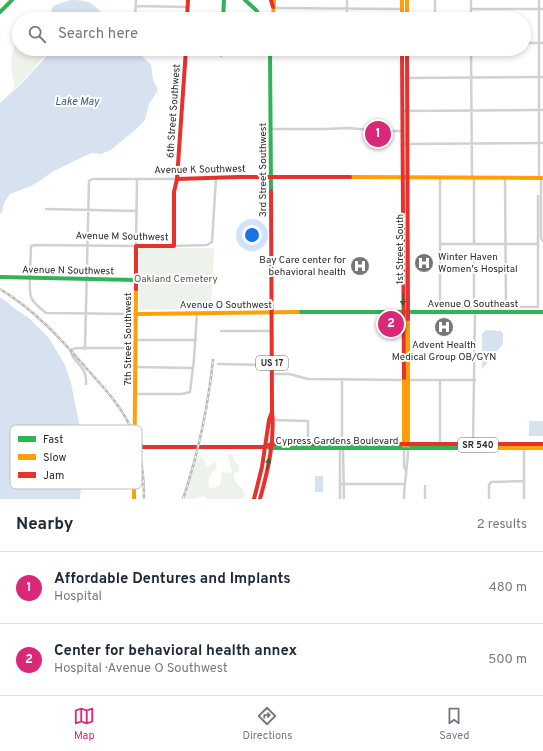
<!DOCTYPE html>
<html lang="en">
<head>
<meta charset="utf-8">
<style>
	:root { --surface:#fff; --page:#f2f2f3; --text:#1f2937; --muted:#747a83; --line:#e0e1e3; --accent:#db2777 }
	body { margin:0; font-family:Overpass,sans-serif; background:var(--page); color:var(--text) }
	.you { position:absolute; left:252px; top:235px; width:14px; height:14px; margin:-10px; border:3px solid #fff; border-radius:50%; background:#1a73e8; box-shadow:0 0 0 6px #1a73e833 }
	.badge { display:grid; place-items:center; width:26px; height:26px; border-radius:50%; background:var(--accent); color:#fff; font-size:13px; font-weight:700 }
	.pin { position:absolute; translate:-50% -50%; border:2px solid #fff; box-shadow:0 1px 4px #0006 }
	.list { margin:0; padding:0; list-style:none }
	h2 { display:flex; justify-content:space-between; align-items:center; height:52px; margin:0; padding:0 16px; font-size:17px }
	h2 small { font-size:13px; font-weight:400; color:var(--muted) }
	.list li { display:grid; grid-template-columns:26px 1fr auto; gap:12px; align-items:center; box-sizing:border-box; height:72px; padding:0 16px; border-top:1px solid var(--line) }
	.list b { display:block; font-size:15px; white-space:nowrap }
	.list p { margin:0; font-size:13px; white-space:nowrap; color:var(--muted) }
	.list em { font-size:13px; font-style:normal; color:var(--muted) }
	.icon { flex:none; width:22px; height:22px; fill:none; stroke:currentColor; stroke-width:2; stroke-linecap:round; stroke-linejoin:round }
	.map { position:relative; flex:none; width:543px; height:499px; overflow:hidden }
	.search { position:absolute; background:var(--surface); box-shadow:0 2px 6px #0003; left:12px; right:12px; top:12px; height:44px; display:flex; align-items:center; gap:10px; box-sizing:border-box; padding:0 14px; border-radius:22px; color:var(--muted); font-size:15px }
	.sheet { height:196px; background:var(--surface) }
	nav { display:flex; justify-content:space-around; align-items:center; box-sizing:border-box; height:56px; border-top:1px solid var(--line); background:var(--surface); font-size:11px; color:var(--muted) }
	nav a { display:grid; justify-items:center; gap:2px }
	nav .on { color:var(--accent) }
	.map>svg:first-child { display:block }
	.green { fill:#edf3eb }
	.water { fill:#d7e2f0 }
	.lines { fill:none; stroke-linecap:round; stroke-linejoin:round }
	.street { stroke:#d1d1d1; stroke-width:2.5 }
	.fast { stroke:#30b455; stroke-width:4 }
	.slow { stroke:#ff9f0a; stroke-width:4 }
	.jam { stroke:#e5322d; stroke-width:4 }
	.rail-casing { stroke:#b8b8b8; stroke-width:2.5 }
	.rail { stroke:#fff; stroke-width:1; stroke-dasharray:3; stroke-linecap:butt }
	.oneway { fill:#2e623c }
	.labels { text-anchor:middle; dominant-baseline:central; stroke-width:4; stroke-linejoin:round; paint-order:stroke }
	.shield { fill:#fff; stroke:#6b6b6b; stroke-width:1 }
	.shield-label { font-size:9px; font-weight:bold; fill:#2c2c2c }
	.street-label { font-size:10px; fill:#2c2c2c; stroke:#fff }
	.poi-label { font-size:10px; fill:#2c2c2c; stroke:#fff; text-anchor:start }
	.park-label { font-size:10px; fill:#48653c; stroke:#fff }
	.water-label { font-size:11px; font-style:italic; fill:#3e5f8a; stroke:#fff }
	.key { fill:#fff; stroke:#c0c0c0; stroke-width:1 }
	.key-label { font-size:11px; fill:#2c2c2c }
</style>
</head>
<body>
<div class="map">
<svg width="543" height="499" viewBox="0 0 543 499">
	<rect width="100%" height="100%" fill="#fff"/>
	<path class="green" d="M19,44V49H38L42,56L45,52L47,53L22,82L11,92L15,84C10,72 10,57 15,45Z
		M139,248H214L211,309L139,310Z
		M80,441L83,472L81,499L79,483Z
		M230,454L233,455L234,461L239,466V472L234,473C232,482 241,486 245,493L243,499H208L204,496L195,499H185C186,487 189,463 199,455L203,458L207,467L215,462L217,467C211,474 207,478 209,487L212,489L220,485L222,472H224L230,473L232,471L228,457V455Z"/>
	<path class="water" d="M70,0C93,0 93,5 109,19H49L53,6Z
		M49,49H135L151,65L153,79L158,90L149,104L145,120L135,130L111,150L101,154L91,153L52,172L41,180L31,186L10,194L4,203L2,213H0V103L22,83L45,58Z
		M0,297L6,301L14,308L30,319L49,338L65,365L71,383L80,428L79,448L80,499H0Z
		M486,330L501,331L503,334V344L482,369V334Z
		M529,421H543V436H529Z
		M315,476H323V492H315Z"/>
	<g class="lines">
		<path class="street" d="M347,0V19
			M136,6L187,7
			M274,8L403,9
			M471,9H543
			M135,19L136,0
			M435,19V0
			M471,19V0
			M524,43H543
			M471,49L472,178
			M221,56V49
			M403,78L543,77
			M403,111L543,110
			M271,129H325L348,128L383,131H403
			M403,144L543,143
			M440,178V307H538V196
			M474,178V244
			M505,178L506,308
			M539,178V0
			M541,178V238L543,241
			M46,209L137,211
			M440,244H538
			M174,246L207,245L212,242L216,178
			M474,261V307
			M135,314L46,313C41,309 33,303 31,297C28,290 31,256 31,246L34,245L136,246L137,179
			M221,331H271
			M136,340H196
			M85,349L89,181L93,179H177
			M218,364L272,365
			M135,367L193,368
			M272,374H289L308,379L403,380
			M342,379V444
			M408,380H475
			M86,384C88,365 70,361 71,350L76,348H135
			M135,394H182L190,392L194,359L197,313
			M274,420L308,421V444
			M440,444V380
			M473,444L475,312
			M524,447V499
			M340,449V499
			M343,449L344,499
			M404,449V466L405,469
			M340,484H404
			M425,486V499
			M404,499C404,482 408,466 408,449
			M489,499V485L491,482L524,481"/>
		<path class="fast" d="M245,0L256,10L262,19
			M0,12L12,0
			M223,19L224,0
			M270,49L271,191
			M0,277L136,280
			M298,312H543
			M136,431L141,446L143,447
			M269,448H473"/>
		<path class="slow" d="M402,0V19
			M407,0V19
			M273,19L274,0
			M350,177L543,178
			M136,314L298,312
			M408,319V446
			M404,378V446
			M473,448H543
			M134,499L136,289"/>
		<path class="jam" d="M271,0L273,7
			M187,19L188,0
			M402,49L404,378
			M407,49L408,319
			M177,179L238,177H350
			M136,289V246H174V192L177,179L186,49
			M135,447H265
			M265,447L271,444H543
			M254,499L262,467L269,420L272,412
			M260,499C268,470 275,441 272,411L271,191"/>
		<g class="rail-casing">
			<path id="rail" d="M0,289C35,310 61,339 87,369C105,389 123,408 133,433C142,454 144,476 144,499
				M183,499C198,454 208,408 213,360"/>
		</g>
		<use href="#rail" class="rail"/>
	</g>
	<defs><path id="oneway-solid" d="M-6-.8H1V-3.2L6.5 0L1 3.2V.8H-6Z"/></defs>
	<g class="oneway">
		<use href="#oneway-solid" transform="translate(403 300) rotate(90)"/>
		<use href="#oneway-solid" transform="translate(268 464) rotate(-80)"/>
	</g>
	<defs>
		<g id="hospital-disc" transform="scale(1)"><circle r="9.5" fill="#767676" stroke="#fff"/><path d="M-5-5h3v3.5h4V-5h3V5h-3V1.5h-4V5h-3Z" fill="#fff"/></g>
	</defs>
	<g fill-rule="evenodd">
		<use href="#hospital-disc" x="424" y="263"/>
		<use href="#hospital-disc" x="360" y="266"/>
		<use href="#hospital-disc" x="444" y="327"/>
	</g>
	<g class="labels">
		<g class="shield">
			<rect x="256" y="356" width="32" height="14" rx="3"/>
			<rect x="458" y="438" width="40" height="14" rx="3"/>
		</g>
		<g class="shield-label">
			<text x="272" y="363">US 17</text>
			<text x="478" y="445">SR 540</text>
		</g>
		<g class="street-label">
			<text transform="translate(174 111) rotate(-86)">6th Street Southwest</text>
			<text transform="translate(200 170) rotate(-1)">Avenue K Southwest</text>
			<text transform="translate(263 170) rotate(-90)">3rd Street Southwest</text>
			<text transform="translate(122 237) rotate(1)">Avenue M Southwest</text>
			<text transform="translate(400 249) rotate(-90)">1st Street South</text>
			<text transform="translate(68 271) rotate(1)">Avenue N Southwest</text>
			<text x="473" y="304">Avenue O Southeast</text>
			<text x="226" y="305">Avenue O Southwest</text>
			<text transform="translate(128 339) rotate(-90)">7th Street Southwest</text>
			<text x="337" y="441">Cypress Gardens Boulevard</text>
		</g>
		<g class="poi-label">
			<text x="438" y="257">Winter Haven<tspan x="438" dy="12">Women's Hospital</tspan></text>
			<text x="346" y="260" text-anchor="end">Bay Care center for<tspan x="346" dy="12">behavioral health</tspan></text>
			<text x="444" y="345" text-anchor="middle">Advent Health<tspan x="444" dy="12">Medical Group OB/GYN</tspan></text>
		</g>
		<g class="park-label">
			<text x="176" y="279">Oakland Cemetery</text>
		</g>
		<g class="water-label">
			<text x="77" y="102">Lake May</text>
		</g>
	</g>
	<rect x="10" y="425" width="132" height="64" rx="6" class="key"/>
	<rect x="18" y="436" width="18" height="6" fill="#30b455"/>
	<rect x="18" y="454" width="18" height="6" fill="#ff9f0a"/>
	<rect x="18" y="472" width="18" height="6" fill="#e5322d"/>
	<g class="key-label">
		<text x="43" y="443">Fast</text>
		<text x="43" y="461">Slow</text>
		<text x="43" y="479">Jam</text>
	</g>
</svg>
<div class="you"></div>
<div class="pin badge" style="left:378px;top:134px">1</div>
<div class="pin badge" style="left:391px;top:324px">2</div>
<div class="search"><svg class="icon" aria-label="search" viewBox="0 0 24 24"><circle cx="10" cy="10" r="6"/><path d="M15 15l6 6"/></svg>Search here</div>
</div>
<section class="sheet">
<h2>Nearby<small>2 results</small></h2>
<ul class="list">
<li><span class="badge">1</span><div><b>Affordable Dentures and Implants</b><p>Hospital</p></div><em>480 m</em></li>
<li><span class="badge">2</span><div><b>Center for behavioral health annex</b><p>Hospital · Avenue O Southwest</p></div><em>500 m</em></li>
</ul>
</section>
<nav>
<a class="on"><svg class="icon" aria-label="map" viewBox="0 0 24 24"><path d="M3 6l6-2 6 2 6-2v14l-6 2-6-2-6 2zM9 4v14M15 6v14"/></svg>Map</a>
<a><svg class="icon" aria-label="directions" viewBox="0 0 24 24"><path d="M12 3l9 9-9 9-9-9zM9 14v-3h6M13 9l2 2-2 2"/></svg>Directions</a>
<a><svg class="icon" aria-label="saved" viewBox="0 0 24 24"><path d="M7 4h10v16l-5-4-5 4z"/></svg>Saved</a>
</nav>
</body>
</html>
